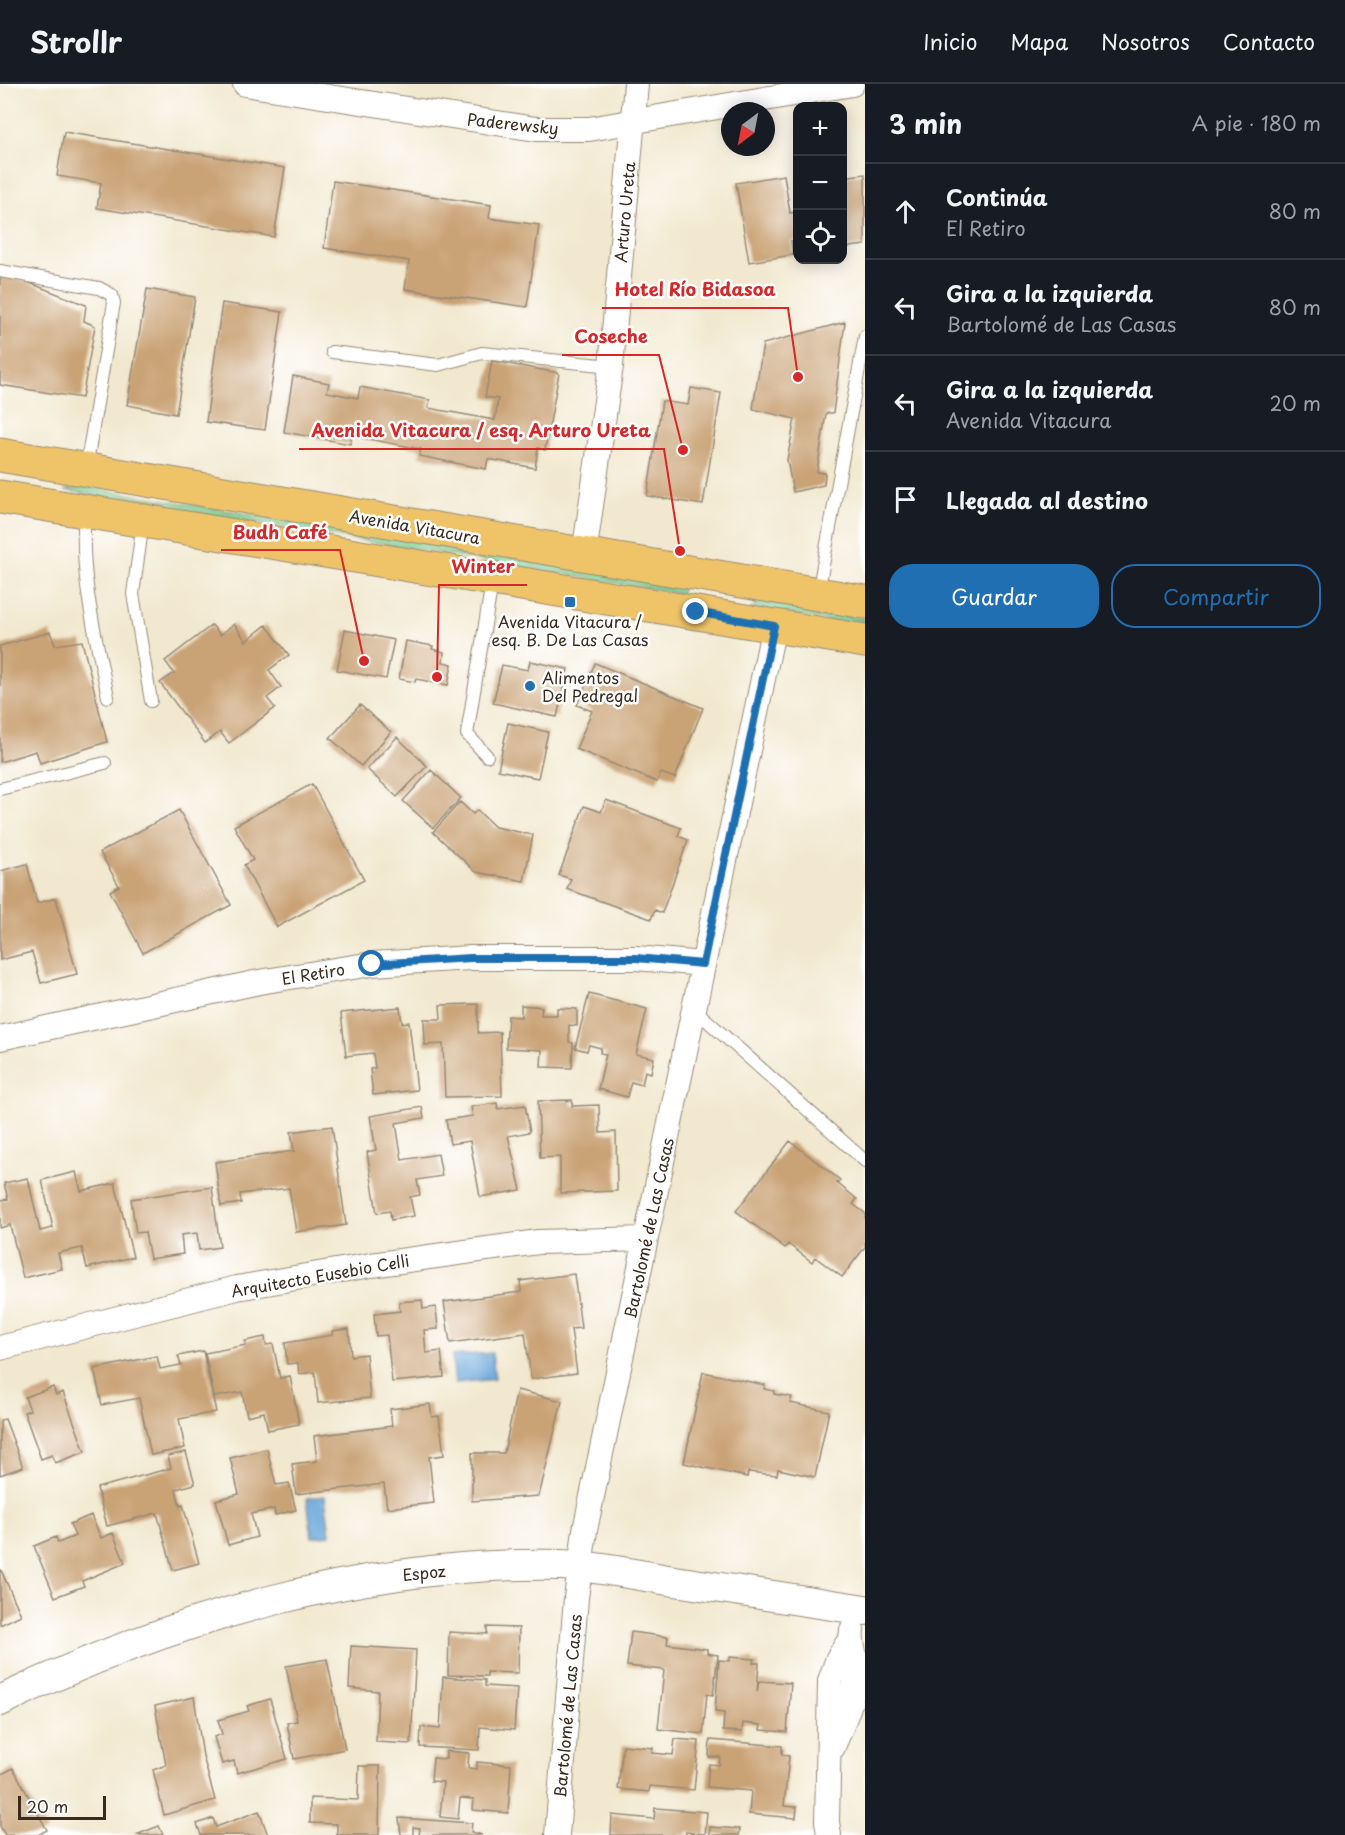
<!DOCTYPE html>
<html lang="es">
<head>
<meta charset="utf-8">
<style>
	:root { --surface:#171b24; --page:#242831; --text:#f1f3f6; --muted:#9ea1a6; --line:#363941; --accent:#1f6fb2 }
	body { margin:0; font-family:"Playpen Sans",sans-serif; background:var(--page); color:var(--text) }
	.controls { position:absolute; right:18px; top:18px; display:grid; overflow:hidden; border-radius:12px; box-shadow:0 3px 15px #0003 }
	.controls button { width:54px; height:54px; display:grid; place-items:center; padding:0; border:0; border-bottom:2px solid var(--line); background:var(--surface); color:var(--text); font:30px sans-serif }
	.compass { position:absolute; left:721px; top:18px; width:54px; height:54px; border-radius:50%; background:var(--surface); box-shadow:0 3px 15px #0003; rotate:212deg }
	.scale { position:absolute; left:18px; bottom:15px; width:88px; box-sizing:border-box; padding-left:6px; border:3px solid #3b2a1e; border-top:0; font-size:16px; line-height:21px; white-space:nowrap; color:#3b2a1e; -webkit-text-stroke:4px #fff; paint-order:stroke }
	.stop { position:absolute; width:18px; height:18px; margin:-14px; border:4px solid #1f6fb2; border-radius:50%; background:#fff }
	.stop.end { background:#1f6fb2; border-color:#fff; box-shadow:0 2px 6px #0008 }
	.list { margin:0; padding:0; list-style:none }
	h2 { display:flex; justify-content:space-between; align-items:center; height:78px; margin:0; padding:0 24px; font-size:26px }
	h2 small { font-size:20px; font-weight:400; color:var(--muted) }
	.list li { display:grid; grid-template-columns:39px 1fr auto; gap:18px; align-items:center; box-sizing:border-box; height:96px; padding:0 24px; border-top:2px solid var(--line) }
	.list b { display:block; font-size:22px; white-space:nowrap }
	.list p { margin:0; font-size:20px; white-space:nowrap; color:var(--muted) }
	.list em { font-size:20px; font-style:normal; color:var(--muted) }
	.actions { display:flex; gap:12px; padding:18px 24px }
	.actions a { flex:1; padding:14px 0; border:2px solid var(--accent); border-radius:24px; text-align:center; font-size:21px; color:var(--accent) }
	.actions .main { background:var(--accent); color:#fff }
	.icon { flex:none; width:33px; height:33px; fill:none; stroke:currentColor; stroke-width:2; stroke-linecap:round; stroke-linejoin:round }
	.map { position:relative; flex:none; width:865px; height:1751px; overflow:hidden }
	header { display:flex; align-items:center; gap:36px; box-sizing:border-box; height:84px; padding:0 30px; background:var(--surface); border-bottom:2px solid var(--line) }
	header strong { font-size:28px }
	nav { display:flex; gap:33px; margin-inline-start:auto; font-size:21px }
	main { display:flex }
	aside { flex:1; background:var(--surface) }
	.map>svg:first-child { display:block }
	.green { fill:#7fd092; stroke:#5d7d58; stroke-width:1.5 }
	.water { fill:#67a6da; stroke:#51687c; stroke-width:1.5 }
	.building { fill:#c9a275 }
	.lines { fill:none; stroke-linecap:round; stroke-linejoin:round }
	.service-casing { stroke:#968976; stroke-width:14 }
	.minor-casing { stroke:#968976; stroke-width:26 }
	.tertiary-casing { stroke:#968976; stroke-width:32 }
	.primary-casing { stroke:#968976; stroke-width:35 }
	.service { stroke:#fff; stroke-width:12 }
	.minor { stroke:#fff; stroke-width:24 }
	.tertiary { stroke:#fff; stroke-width:30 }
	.primary { stroke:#efc469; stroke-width:33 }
	.route { stroke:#1f6fb2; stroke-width:8 }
	.poi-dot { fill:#1f6fb2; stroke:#fff; stroke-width:2 }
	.labels { text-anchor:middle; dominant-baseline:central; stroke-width:5; stroke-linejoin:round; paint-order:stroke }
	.street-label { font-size:16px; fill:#3b2a1e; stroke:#fff }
	.poi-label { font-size:16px; fill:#3b2a1e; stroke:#fff }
	.leader { fill:none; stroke:#d62828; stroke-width:2 }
	.callout-dot { fill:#d62828; stroke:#fff; stroke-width:2 }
	.callout-label { font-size:18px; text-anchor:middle; font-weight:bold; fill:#d62828; stroke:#fff; stroke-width:5; stroke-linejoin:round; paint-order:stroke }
</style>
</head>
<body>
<header>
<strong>Strollr</strong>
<nav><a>Inicio</a><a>Mapa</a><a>Nosotros</a><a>Contacto</a></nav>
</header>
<main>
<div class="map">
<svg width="865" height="1751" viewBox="0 0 865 1751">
	<rect width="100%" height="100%" fill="#fff"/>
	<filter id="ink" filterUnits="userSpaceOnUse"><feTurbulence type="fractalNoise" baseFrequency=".0167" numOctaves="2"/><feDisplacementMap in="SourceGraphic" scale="12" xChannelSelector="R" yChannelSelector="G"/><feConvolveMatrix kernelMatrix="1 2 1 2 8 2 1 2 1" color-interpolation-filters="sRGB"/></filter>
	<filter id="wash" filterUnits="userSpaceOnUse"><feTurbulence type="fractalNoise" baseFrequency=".008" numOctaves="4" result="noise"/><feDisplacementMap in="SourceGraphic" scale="24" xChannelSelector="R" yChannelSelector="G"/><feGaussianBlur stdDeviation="1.35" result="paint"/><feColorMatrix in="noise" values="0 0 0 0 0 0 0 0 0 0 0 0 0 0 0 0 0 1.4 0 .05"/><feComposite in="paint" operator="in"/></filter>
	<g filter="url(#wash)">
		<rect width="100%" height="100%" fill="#f2e8cf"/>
		<path class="green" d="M84,403L682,501L681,510L64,406Z
			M755,516L865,535V543L754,524Z"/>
		<path class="water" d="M492,1269L495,1295L455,1299L452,1272Z
			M325,1412L330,1451L312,1453L307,1414Z"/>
		<g id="blocks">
			<path class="building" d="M64,48L285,84L274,153L97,124L101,99L57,92Z
				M865,90V161L842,164V93Z
				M784,91L790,129L798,128V156L791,157L793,171L749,178L736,99Z
				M333,97L491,121L489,134L539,141L527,223L405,205L409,177L324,164Z
				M0,192L17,194L86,221L84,237L95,242L82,314L0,301Z
				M147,205L195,213L176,330L127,321Z
				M222,219L282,228L265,346L206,338Z
				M845,238L833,329H826L817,388L825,389L824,401L793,408L787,376L795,335L753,325L763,260Z
				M492,277L559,289L545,366L538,364L535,384L488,375L486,385L419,372L421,365L352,352L350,360L284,348L293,292L329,299L327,308L358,314L360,303L430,316L428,324L495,336L498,315L485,313Z
				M691,304L721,309L703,421L647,412L662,317L688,321Z
				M234,540L246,557L266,541L289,571L269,586L281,603L267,614L275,624L229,659L220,648L205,659L160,599L174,589L165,577L212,541L220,551Z
				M345,546L394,556L386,595L337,586Z
				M50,548L55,561L82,557L107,658L40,679L36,667L0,678V562Z
				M406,557L433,562L432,565L444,568L443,578L452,580L448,601L416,595L415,598L399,595Z
				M530,577L568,585L557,633L493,619L502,581L528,586Z
				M595,579L703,624L675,694L661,689L657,698L576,665L592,627L577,621Z
				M360,621L391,648L361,682L330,654Z
				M508,639L548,648L538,694L498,686Z
				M397,653L427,682L397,713L367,685Z
				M431,686L461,714L433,744L403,717Z
				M312,700L364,796L277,843L244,781L253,776L234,742Z
				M606,716L681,744L678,752L688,756L662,829L655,826L651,835L567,805L571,795L559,791L584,722L601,728Z
				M460,718L473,730L477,726L495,743L533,751L524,797L476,788L433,748Z
				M179,726L231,821L143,869L110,807L119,802L100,768Z
				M27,780L37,819L56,814L77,890L41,899L32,868L0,876V787Z
				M589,910L647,925L636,970L654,974L651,989L645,987L642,1001L631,998L627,1013L598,1005L606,970L600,969L601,964L589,961L587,967L575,964Z
				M478,920V949L500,948L502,1012L445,1013L443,960L425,961L424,935H441L440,921Z
				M521,921L542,923L541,931H557V924L577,925V942L569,941V958L573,959L572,984L541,983L542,966L506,964L508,932L521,933Z
				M400,923L402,939L409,938L417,1006L373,1011L370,985L375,984L373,969L346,972L341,929Z
				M572,1016V1022L599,1021L600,1049L616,1048L617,1107L560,1109V1073L540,1074L538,1017Z
				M497,1019L498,1025L525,1021L530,1048L508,1052L521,1106L480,1113L470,1057L450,1060L446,1036L473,1032L471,1023Z
				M422,1023L424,1034L396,1039L402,1076L438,1070L442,1092L417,1096L420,1111L410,1113L414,1132L391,1136L390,1127L377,1129L367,1068L376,1066L370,1032Z
				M332,1042L346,1141L296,1148L289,1104L240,1110L241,1119L221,1122L215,1078L294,1067L291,1048Z
				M790,1057L840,1096L837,1099L857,1115L853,1120L865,1129V1163L842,1193L815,1173L812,1178L788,1160L785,1164L736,1127Z
				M76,1088L81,1107L115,1099L133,1173L87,1184L82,1164L58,1169L62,1185L23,1194L10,1141L0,1144V1116L8,1115L4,1099L28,1094L40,1147L53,1144L42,1096Z
				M212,1103L220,1163L199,1166L197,1149L181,1151L183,1170L150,1175L145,1148L136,1149L131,1115Z
				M574,1190L581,1244L571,1245L577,1289L531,1295L525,1249L450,1259L444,1218L521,1208L520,1197Z
				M422,1216L423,1225L436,1223L438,1245L424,1246L426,1269L441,1267L444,1293L392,1298L387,1251L376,1252L374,1230L400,1227L399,1218Z
				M349,1245L351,1272L366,1270L370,1314L318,1319L315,1288L299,1290L298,1279L287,1280L285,1259L333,1251L332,1247Z
				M265,1253L266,1261L273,1260L280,1294L290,1292L299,1340L268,1346L264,1328L247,1332L242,1308L214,1313L205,1269L246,1261L245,1257Z
				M203,1267L216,1328L179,1335L185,1364L151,1371L139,1314L102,1321L94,1285L157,1272L160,1285L181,1281L178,1272Z
				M703,1288L765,1301L764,1305L774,1307V1310L792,1313L790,1319L829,1327L815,1393L778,1385L777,1391L748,1388L747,1393L684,1379Z
				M53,1303L56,1311L63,1308L85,1368L55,1379L52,1371L41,1375L24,1328L30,1326L25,1313Z
				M517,1306L562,1317L539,1412L472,1417V1369H504Z
				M430,1320L432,1333L439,1332L444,1371L429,1373L434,1419L387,1424L384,1400L296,1410L292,1380L317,1377L314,1352L392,1342L390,1325Z
				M5,1335L23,1383L0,1391V1336Z
				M267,1365L276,1401L289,1399L296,1426L275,1431L274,1425L251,1430L257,1453L228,1461L216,1416L239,1410L230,1374Z
				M186,1368L195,1400L176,1405L180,1422L183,1421L199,1479L173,1486L157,1429L107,1442L97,1404L171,1384L168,1372Z
				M91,1431L101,1454L113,1449L125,1479L82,1497L84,1502L55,1513L34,1462L56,1453L58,1459L75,1452L70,1440Z
				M0,1484L21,1531L0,1541Z
				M487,1543L519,1544L518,1589L487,1588V1592L448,1591L449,1548L487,1550Z
				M631,1548L668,1553L667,1560L707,1565V1569L718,1571L713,1611L707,1610L703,1650L658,1645L664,1586L627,1582Z
				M351,1562L416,1566L411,1660L376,1658L378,1607L349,1604Z
				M730,1573L754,1575L753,1579H759L757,1608L759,1597L791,1599L787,1648L760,1646L761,1641L743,1639L742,1648L723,1647L724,1629L715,1628L719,1576L730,1577Z
				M327,1575L345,1665L294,1675L287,1639L297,1637L286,1582Z
				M443,1593L485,1596V1602L517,1604L514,1646L480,1643L479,1666L420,1663L421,1643L440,1645Z
				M194,1613L203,1672L215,1716L164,1731L153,1686L166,1681L155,1622Z
				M270,1615L287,1675L237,1689L234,1677L222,1680L214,1653L222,1650L218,1636L249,1627L247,1622Z
				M675,1655L699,1657L694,1706L650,1702L649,1708L618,1705L623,1661L653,1664L652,1669L673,1671Z
				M710,1656L782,1662V1671L789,1672L784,1722L797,1723L796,1734L749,1730L751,1707L707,1703L709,1680L719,1681L720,1673H709Z
				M446,1667L469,1669L468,1684L477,1685V1678L511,1681L508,1729L473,1726L474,1715L460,1714L458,1735L440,1733L443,1698L431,1697L433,1674L446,1675Z
				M359,1682H380L379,1751H337V1740L310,1739V1714L358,1716Z
				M13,1684L47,1746L38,1751H5L0,1742V1691Z
				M655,1724L707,1728L705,1750L686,1748V1751H611L612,1731L654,1735Z
				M259,1727L268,1751H201L197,1740L213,1734L216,1743Z
				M399,1734L472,1739L471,1748L482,1751H419L420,1744L413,1743V1751H401Z
				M159,1742L163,1751H136Z
				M710,1743L740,1745L739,1751H710Z"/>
		</g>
	</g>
	<g filter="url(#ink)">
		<use href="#blocks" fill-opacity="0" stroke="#968976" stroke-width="1.5"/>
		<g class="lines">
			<g class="service-casing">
				<path id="service" d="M0,187L99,204L112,211L114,219L86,384
					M332,268L438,281L482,269L611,282
					M85,428C79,491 96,552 108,613
					M143,438L133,510L151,617
					M818,509L865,252
					M487,672L467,650L492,498
					M0,705L105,679
					M694,925L865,1077"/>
			</g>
			<g class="minor-casing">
				<path id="minor" d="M245,0L536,45H589L852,0
					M584,471L611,282L636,0
					M0,954L259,898L372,880L471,874H636L703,880
					M0,1264L237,1204L371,1181L538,1158L645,1155
					M833,1663C844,1636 857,1609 856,1579C855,1568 850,1558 852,1546
					M557,1751L576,1514L585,1446L774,542
					M829,1751L827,1738L830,1597L838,1574L851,1554"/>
			</g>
			<g class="tertiary-casing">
				<path id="tertiary" d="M0,1617C173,1534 366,1477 560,1481C596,1482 632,1490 668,1496C733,1506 799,1516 865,1526"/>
			</g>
			<g class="primary-casing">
				<path id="primary" d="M0,371L865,518
					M0,413L865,557"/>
			</g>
			<use href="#service" class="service"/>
			<use href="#minor" class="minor"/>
			<use href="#tertiary" class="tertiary"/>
			<use href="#primary" class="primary"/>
		</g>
	</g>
	<g class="lines" filter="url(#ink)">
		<path class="route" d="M372,880L471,874H636L703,880L774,542L696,528"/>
	</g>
	<g class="poi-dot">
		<rect x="564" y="512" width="12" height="12" rx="3"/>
		<circle cx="530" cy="602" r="6"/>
	</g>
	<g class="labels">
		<g class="street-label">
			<text transform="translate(513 39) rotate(6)">Paderewsky</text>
			<text transform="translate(624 128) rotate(-85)">Arturo Ureta</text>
			<text transform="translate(415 442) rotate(10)">Avenida Vitacura</text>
			<text transform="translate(313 889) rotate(-9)">El Retiro</text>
			<text transform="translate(648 1144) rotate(-78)">Bartolomé de Las Casas</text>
			<text transform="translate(320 1191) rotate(-10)">Arquitecto Eusebio Celli</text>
			<text transform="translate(424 1488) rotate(-6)">Espoz</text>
			<text transform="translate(567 1622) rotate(-85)">Bartolomé de Las Casas</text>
		</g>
		<g class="poi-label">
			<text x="570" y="537">Avenida Vitacura /<tspan x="570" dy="18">esq. B. De Las Casas</tspan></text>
			<text x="542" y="593" text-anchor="start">Alimentos<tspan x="542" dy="18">Del Pedregal</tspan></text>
		</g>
	</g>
	<path class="leader" d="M798 293L788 224H602M683 366L659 271H562M680 467L664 365H299M364 577L340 466H221M437 593L439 501H527"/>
	<g class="callout-dot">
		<circle cx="798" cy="293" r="6"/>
		<circle cx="683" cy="366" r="6"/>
		<circle cx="680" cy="467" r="6"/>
		<circle cx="364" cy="577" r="6"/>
		<circle cx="437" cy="593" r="6"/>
	</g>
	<g class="callout-label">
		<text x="695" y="212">Hotel Río Bidasoa</text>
		<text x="611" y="259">Coseche</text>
		<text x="481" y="353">Avenida Vitacura / esq. Arturo Ureta</text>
		<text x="280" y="455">Budh Café</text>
		<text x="483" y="489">Winter</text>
	</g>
</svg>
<div class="controls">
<button>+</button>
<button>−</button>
<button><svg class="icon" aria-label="locate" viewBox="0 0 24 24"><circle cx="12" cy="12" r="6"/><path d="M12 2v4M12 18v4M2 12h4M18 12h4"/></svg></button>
</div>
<svg class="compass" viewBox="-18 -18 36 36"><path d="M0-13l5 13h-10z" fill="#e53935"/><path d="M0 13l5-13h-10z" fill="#9ea1a6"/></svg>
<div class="scale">20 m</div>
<div class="stop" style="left:372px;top:880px"></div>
<div class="stop end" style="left:696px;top:528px"></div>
</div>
<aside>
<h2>3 min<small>A pie · 180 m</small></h2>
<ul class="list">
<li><svg class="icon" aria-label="ahead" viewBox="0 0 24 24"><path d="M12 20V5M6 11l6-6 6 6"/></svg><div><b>Continúa</b><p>El Retiro</p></div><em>80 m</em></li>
<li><svg class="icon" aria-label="left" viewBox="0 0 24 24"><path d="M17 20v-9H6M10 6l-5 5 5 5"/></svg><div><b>Gira a la izquierda</b><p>Bartolomé de Las Casas</p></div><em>80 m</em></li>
<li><svg class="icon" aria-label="left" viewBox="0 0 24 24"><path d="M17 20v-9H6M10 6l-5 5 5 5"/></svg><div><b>Gira a la izquierda</b><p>Avenida Vitacura</p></div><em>20 m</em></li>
<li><svg class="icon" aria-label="arrive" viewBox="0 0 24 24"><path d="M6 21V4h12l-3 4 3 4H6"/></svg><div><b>Llegada al destino</b></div></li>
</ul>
<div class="actions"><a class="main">Guardar</a><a>Compartir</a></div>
</aside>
</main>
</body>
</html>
